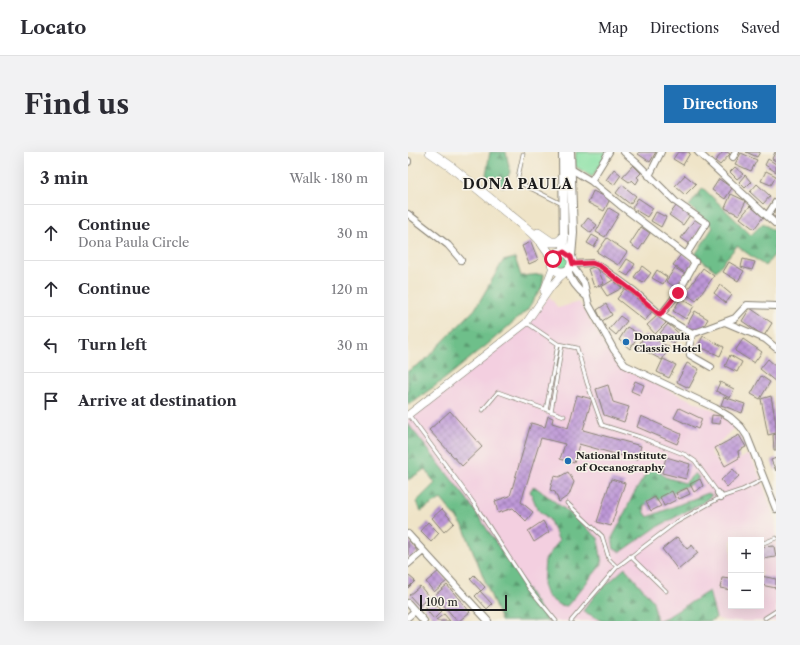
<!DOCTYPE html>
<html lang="en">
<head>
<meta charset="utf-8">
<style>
	:root { --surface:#fff; --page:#f2f2f3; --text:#2b2b33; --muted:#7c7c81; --line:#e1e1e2; --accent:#1f6fb2 }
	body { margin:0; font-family:"Libre Caslon Text",serif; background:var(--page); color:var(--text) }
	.controls { position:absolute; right:12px; bottom:12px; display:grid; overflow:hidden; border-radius:0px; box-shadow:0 4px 16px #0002 }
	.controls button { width:36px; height:36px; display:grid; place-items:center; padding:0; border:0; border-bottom:1px solid var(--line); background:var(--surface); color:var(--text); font:20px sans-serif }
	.scale { position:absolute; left:12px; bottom:10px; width:87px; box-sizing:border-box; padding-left:4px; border:2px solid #1c1c1c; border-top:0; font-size:11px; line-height:14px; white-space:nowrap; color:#1c1c1c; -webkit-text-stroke:3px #f7f3e8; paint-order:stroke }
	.stop { position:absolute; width:12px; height:12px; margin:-9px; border:3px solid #e11d48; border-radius:50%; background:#fff }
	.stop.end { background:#e11d48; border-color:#fff; box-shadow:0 1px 4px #0008 }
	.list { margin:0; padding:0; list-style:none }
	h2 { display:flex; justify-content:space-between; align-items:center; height:52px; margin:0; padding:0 16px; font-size:17px }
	h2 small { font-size:13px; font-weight:400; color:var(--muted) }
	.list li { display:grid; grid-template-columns:26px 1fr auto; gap:12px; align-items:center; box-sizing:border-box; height:56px; padding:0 16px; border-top:1px solid var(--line) }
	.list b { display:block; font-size:15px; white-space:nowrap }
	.list p { margin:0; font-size:13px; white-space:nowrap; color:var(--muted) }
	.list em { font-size:13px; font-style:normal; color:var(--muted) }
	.icon { flex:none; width:22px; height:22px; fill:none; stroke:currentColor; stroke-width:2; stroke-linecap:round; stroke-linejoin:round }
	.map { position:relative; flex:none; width:368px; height:469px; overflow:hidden; border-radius:0px }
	header { display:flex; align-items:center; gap:24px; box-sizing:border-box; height:56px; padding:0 20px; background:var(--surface); border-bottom:1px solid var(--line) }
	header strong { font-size:19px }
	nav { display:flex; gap:22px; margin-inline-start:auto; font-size:14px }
	.intro { display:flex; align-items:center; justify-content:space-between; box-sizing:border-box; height:96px; padding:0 24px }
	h1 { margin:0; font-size:28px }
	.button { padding:10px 18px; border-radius:0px; background:var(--accent); color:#fff; font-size:14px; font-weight:700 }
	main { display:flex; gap:24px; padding:0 24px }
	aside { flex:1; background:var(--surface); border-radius:0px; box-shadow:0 4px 16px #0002 }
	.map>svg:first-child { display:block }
	.built { fill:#f3cfe0; fill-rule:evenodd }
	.grass { fill:#89e1a5; stroke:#527e60 }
	.forest { fill:url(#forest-firs); stroke:#456e53 }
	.garden { fill:url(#garden-furrows); stroke:#527e60 }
	.building { fill:url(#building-cross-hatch) }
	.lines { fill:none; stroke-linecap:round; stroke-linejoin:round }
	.service-casing { stroke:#868072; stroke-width:4.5 }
	.minor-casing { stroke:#868072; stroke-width:8 }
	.tertiary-casing { stroke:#868072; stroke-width:8 }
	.secondary-casing { stroke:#868072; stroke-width:10 }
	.primary-casing { stroke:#868072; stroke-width:10 }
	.service { stroke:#fff; stroke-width:3 }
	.minor { stroke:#fff; stroke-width:6 }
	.tertiary { stroke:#fff; stroke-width:7 }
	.secondary { stroke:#fff; stroke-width:8 }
	.primary { stroke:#fff; stroke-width:9 }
	.route { stroke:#e11d48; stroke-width:5 }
	.poi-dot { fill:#1f6fb2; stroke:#f7f3e8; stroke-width:1.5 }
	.labels { text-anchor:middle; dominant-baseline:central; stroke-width:3; stroke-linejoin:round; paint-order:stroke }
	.poi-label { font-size:10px; font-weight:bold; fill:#1c1c1c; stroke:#f7f3e8; text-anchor:start }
	.district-label { font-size:14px; font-weight:bold; letter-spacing:1px; fill:#1c1c1c; stroke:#f7f3e8 }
</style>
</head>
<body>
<header>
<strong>Locato</strong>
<nav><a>Map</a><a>Directions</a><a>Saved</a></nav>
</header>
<div class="intro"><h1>Find us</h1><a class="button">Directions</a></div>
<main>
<aside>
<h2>3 min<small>Walk · 180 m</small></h2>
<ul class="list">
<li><svg class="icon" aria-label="ahead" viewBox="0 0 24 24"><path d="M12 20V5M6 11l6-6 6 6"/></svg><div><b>Continue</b><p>Dona Paula Circle</p></div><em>30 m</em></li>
<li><svg class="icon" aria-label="ahead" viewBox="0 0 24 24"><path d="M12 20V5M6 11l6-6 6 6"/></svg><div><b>Continue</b></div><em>120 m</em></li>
<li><svg class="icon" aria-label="left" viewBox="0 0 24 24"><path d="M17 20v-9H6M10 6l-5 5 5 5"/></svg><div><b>Turn left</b></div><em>30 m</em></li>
<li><svg class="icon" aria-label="arrive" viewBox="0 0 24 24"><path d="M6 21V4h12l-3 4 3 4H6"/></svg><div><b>Arrive at destination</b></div></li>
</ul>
</aside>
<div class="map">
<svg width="368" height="469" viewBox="0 0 368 469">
	<defs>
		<pattern id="forest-firs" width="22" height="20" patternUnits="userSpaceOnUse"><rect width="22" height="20" fill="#6ebf8a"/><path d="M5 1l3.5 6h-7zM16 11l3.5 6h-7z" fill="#5a9a70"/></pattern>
		<pattern id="garden-furrows" width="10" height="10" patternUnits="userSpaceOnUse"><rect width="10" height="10" fill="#89e1a5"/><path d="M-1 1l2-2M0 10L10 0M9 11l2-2" fill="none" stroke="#76c08d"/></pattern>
		<pattern id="building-cross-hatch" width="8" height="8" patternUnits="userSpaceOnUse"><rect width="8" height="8" fill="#bd97d7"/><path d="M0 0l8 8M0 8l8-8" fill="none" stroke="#997aae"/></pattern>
	</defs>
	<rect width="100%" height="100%" fill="#f7f3e8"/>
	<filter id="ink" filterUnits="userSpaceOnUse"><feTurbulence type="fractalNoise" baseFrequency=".025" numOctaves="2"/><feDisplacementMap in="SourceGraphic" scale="8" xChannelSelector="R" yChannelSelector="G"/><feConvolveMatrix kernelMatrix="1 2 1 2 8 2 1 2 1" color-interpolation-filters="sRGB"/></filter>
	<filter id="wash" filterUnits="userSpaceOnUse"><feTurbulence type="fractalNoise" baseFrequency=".012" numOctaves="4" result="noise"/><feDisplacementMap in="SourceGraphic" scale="16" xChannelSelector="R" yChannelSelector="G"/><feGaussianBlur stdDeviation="0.9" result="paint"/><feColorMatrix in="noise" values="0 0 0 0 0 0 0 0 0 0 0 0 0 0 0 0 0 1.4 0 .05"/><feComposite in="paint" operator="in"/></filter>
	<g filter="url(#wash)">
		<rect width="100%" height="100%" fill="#efe4c8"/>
		<path class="built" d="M141,144L150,156L171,150L201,201L209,212L223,221L236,227L312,261L328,274L302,300L314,316L341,302L353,326L368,372V469H317L308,466L302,469H96L57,373L0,294V267L120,173ZM323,388H353V454H323Z"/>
		<path class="grass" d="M168,0H200L184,25L167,14Z"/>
		<path class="forest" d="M82,0H98L102,20L95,35L78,23Z
			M295,36L343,83L355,71L368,81V101L357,114L329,94L308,119L287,103L305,75L281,54Z
			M107,106L113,124L136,122L134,135L119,158L80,192L34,229L0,253V219L16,209L67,157L95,109Z
			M0,272L59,347L140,469H93L55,374L33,347L13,359L8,350L27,331L17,317L0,328Z
			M247,316L257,325L277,331L287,321L291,326L285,331L237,353L236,359L240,365L300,341L304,343L294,351L249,375L213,400L206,397L204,386L212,371L225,343L238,322Z
			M126,334L163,362L190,386L194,412L159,454L151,453L139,444L135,433L137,408L151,389L141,367L130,358L122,339Z
			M217,416L245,449L249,469L261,464L301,439L308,466L302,469H194L175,459L188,442Z"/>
		<path class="garden" d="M147 110a7 7 0 1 1 14 0a7 7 0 1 1-14 0Z"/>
		<g id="blocks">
			<path class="building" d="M231,0H248L242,10L230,2Z
				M270,0H280L282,1L275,13L265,7Z
				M315,0H319L322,2L312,13L307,9Z
				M338,0H352L349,5Z
				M367,0L368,1V9L364,7Z
				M333,1L349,8L343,19L327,12Z
				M360,7L368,12V20L357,13Z
				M225,13L233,21L229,25L231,27L228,32L224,28L221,30L214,25Z
				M327,15L335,22L329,27L322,20Z
				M206,17L213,23L206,33L198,28Z
				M358,19L368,24L363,33L353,29Z
				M277,23L288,32L277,43L267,34Z
				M337,23L343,30L337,36L331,30Z
				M311,27L324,36L317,47L304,38Z
				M349,32L362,44L355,52L342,40Z
				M214,33L228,44L222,52L208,41Z
				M185,39L202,47L196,59L180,51Z
				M323,42L338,49L331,63L317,56Z
				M230,46L245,56L239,65L224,56Z
				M269,53L282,63L275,73L261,63Z
				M342,54L355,65L346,77L332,66Z
				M201,56L211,62L197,85L188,80Z
				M368,57V66L364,63Z
				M248,60L258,65L253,75L243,69Z
				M180,66L189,73L183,81L174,74Z
				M287,67L296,73L282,92L273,86Z
				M233,75L242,81L231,98L222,92Z
				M184,83L191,87L186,95L179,91Z
				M199,86L219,100L210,113L189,100Z
				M123,90L130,108L121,112L114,94Z
				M274,101L285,110L279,122L265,113Z
				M219,107L227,112L220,124L211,119Z
				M335,107L347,110L344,118L333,115Z
				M321,110L336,119L330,129L315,120Z
				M189,114L196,132L186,135L180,117Z
				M234,114L243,121L235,131L226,125Z
				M267,116L277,122L268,136L258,129Z
				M295,116L306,124L288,149L277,141Z
				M249,118L259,125L255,132L244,126Z
				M205,128L214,136L199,144L193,135Z
				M312,133L324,143L318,151L306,141Z
				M217,136L245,158L237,169L209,147Z
				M273,146L286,154L278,167L265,159Z
				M198,152L204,163L194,169L189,158Z
				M342,156L364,171L356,184L334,169Z
				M287,159L300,167L291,182L278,175Z
				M250,163L258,171L247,182L239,173Z
				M212,164L219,169L208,183L201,177Z
				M260,172L274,184L266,192L252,181Z
				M219,175L231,182L222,197L211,188Z
				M237,182L261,195L254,208L230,195Z
				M295,184L316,195L312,204L290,194Z
				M335,187L354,200L346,211L327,199Z
				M322,203L334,210L329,220L317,214Z
				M255,207L268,213L261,226L249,220Z
				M360,207L368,214V230L352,217Z
				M279,211L291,217L281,236L269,230Z
				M353,224L362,230L352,247L343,242Z
				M227,229L236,233L232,243L223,239Z
				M312,230L326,237L322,246L308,239Z
				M200,233L205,250L221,255L216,270L196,263L188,237Z
				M169,243L184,247L175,278L233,294L229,308L171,292L166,311L152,307L157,292L133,286L113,350L125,360L118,369L105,356L90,361L87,349L102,344L123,271L137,275L140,264L145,266L144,271L160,276Z
				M363,244L368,272V281L360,283L353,247Z
				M316,245L337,252L334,261L313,253Z
				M271,256L294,267L290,277L266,266Z
				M42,259L74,295L54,314L21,278Z
				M304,263L313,264L312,272L303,271Z
				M233,264L273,282L269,292L229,275Z
				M368,282V298H366L365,283Z
				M331,283L338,295L330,299L331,306L317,314L307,296Z
				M258,305L282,312L278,327L254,321Z
				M368,306V319L363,308Z
				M325,317L331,324L319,335L313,328Z
				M160,320L166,330L161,343L151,350L147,340L142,338L146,324L151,325Z
				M203,327L217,331L203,374L189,370Z
				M292,327L295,334L286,340L282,332Z
				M279,336L282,342L271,347L268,341Z
				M264,339L268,348L256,354L252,345Z
				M247,345L253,354L243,359L238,350Z
				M34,357L46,371L36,380L24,366Z
				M135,369L141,380L126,390L120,379Z
				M20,370L31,381L23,390L12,379Z
				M269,385L279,397L284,393L290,401L270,418L254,397Z
				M1,388L10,400L0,408V389Z
				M366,394L368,405L353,407V395Z
				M31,419L39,429L26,440L18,430Z
				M0,423L7,429L0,436Z
				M66,423L77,435L73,439L62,427Z
				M353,424L368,427V436L353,433Z
				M314,426L323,427V438L312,436Z
				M39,433L62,460L51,469H49L27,443Z
				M12,434L21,445L11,454L1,443Z
				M72,439L84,452L79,457L67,444Z
				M25,448L34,459L26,467L16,455Z
				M36,462L42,469H29L28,468Z"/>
		</g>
	</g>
	<g filter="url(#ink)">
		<use href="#blocks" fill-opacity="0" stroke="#868072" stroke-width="1"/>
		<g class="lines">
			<g class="service-casing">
				<path id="service" d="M115,2L110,25L114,32L154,52
					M119,171L150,192L169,196L179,231L194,273L232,285L278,303L287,309L310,341
					M75,258L90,240L156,264
					M138,258L150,192
					M143,260L154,193
					M1,263L67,353L121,436L148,469
					M159,351L194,384L201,407L209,415
					M353,392L368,386
					M222,404L258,439
					M357,466L368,459
					M163,469L209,415L267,371L313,345L334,338L356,327"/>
			</g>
			<g class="minor-casing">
				<path id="minor" d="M216,0L230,12L268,50L298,71L278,103
					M290,0L359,64L368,50
					M325,5L328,0
					M0,9V10
					M163,17L183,29L212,53L287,110L270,141L253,163
					M241,24L253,0
					M183,29L201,0
					M0,62L40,93L53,108
					M359,64L368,72
					M165,112L184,111L192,114L226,139L253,163L284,182L281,196L282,203L303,215
					M164,114L176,131L181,153L206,198L217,213L307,256L322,265L333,275L339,284L368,357
					M160,119C163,130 170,138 179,145
					M317,170L357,187L368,196
					M284,182L327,166L339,153L368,154
					M310,341L313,345
					M0,382L80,469
					M0,412L15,399
					M0,451L16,469
					M0,465L7,459"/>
			</g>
			<g class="tertiary-casing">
				<path id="tertiary" d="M136,139L145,115
					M0,263L118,171L143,135L152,125L158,120"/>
			</g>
			<g class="secondary-casing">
				<path id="secondary" d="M155,0L156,100
					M162,0L165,81L163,104"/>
			</g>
			<g class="primary-casing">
				<path id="primary" d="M22,0L42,14L124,81L133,90L145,107
					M130,81L143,90H150L156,85
					M144 110a10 10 0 1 1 20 0a10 10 0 1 1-20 0Z"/>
			</g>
			<use href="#service" class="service"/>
			<use href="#minor" class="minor"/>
			<use href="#tertiary" class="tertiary"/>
			<use href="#secondary" class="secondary"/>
			<use href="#primary" class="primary"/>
		</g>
	</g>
	<g class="lines" filter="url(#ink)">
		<path class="route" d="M145,107L148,102L156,100L163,105L165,112L184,111L192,114L226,140L252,163L270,141"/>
	</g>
	<g class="poi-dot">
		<circle cx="218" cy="190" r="4"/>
		<circle cx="160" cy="309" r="4"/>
	</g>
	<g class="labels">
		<g class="poi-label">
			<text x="226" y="184">Donapaula<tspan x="226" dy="12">Classic Hotel</tspan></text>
			<text x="168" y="303">National Institute<tspan x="168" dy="12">of Oceanography</tspan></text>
		</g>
		<g class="district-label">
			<text x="110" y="32">DONA PAULA</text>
		</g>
	</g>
</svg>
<div class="controls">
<button>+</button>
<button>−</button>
</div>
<div class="scale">100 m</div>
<div class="stop" style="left:145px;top:107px"></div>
<div class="stop end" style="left:270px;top:141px"></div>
</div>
</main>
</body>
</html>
